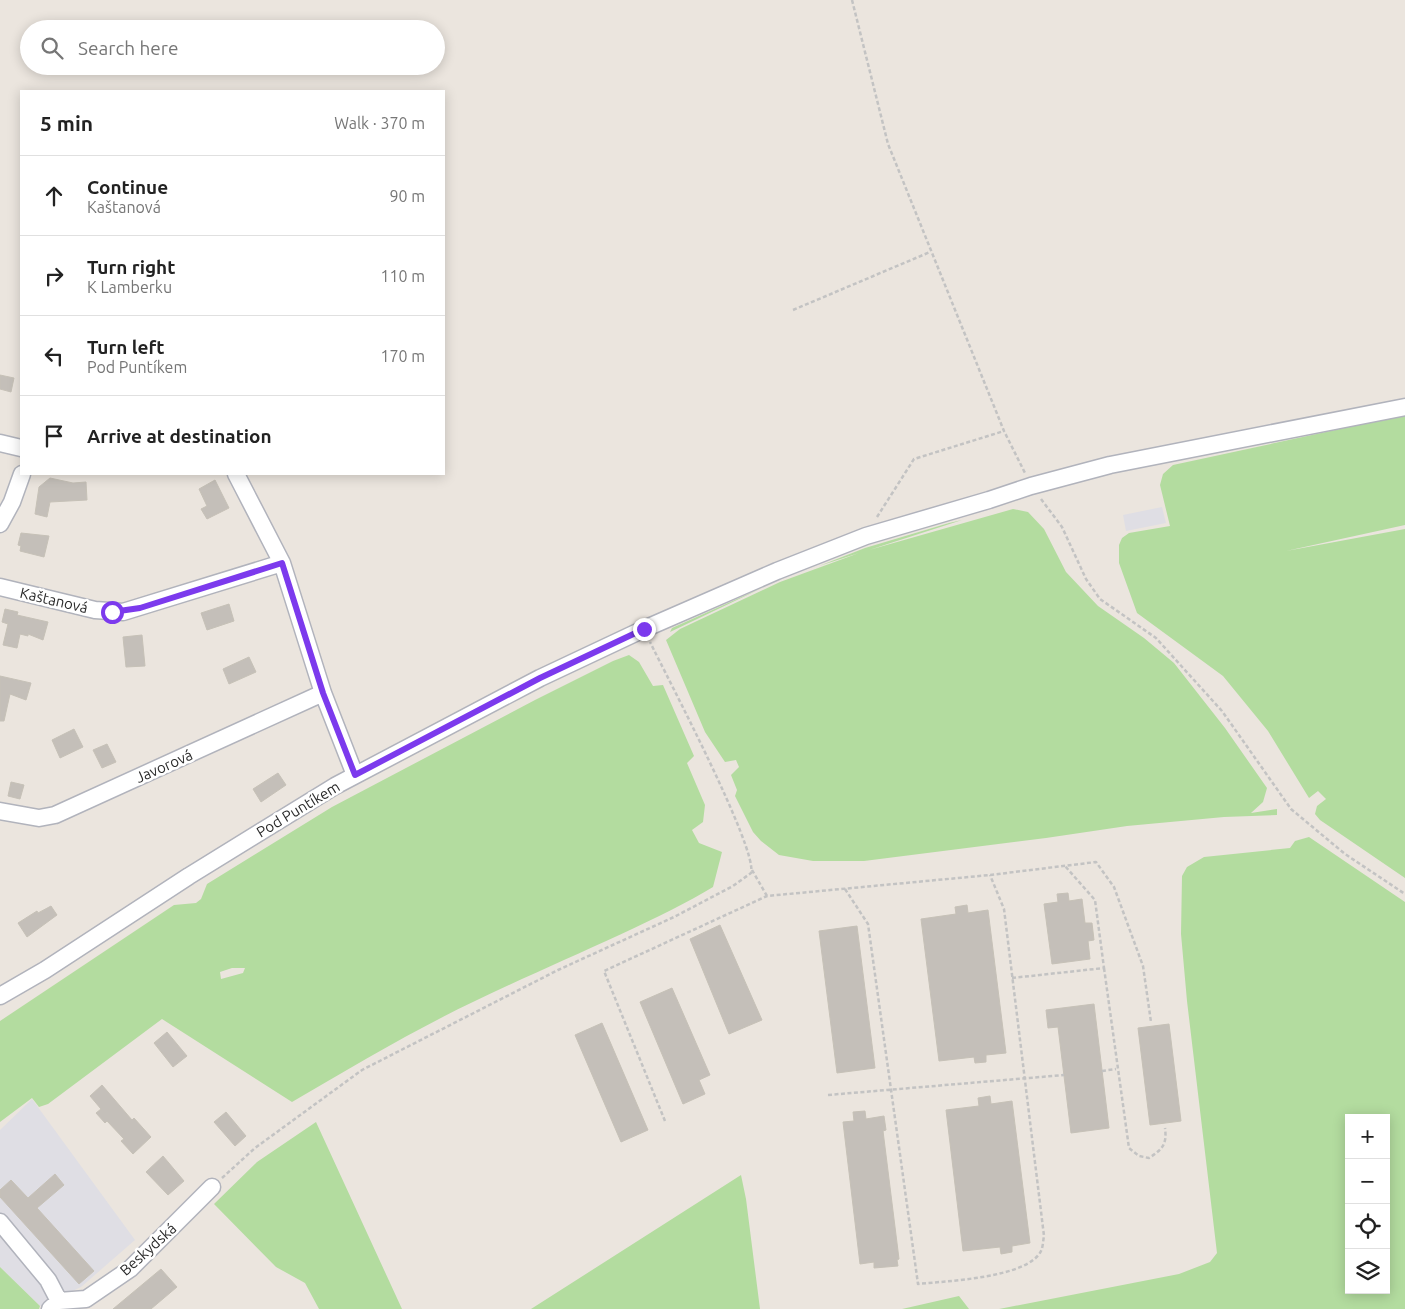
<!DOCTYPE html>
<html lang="en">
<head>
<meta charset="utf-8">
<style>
	:root { --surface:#fff; --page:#f2f2f2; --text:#222; --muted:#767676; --line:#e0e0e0 }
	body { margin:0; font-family:Ubuntu,sans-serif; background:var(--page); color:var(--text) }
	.controls { position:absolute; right:15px; bottom:15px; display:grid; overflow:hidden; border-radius:0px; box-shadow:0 2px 12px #0003 }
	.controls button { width:45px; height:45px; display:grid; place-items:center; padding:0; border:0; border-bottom:1px solid var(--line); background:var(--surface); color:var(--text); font:25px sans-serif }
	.stop { position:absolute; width:15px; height:15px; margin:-11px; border:4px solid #7c3aed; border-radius:50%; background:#fff }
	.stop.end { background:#7c3aed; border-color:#fff; box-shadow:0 1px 5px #0008 }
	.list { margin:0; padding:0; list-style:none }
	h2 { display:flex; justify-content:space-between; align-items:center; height:65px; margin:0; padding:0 20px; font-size:21px }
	h2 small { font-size:16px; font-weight:400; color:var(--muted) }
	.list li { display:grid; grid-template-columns:32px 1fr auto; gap:15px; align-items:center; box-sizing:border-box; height:80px; padding:0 20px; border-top:1px solid var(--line) }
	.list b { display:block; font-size:19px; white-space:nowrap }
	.list p { margin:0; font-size:16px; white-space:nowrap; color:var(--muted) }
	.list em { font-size:16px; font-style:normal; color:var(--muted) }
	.icon { flex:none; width:28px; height:28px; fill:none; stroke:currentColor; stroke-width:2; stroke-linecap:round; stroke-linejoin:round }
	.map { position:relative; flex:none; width:1405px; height:1309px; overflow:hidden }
	.search { position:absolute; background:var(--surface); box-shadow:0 2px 12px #0003; left:20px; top:20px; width:425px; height:55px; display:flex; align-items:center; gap:12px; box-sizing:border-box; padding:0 18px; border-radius:28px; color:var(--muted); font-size:19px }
	.panel { position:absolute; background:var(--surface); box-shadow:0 2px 12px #0003; left:20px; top:90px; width:425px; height:385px; border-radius:0px }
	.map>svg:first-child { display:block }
	.industrial { fill:#dfdee4 }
	.green { fill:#b3dc9f; fill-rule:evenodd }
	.building { fill:#c4bfb9; stroke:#c6c1b7 }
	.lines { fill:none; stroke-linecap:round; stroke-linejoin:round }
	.minor-casing { stroke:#b1b3bc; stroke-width:19 }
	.path { stroke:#c3c3c3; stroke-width:2.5; stroke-dasharray:4 2.5; stroke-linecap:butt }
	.minor { stroke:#fff; stroke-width:16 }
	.route { stroke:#7c3aed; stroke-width:6 }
	.labels { text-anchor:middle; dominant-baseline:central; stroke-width:5; stroke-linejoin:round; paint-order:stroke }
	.street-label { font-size:15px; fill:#2a2a2a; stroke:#fff }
</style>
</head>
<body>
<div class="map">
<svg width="1405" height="1309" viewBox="0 0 1405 1309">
	<rect width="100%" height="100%" fill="#ebe5de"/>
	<path class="industrial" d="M1162,507L1166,523L1126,531L1123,515Z
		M32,1099L135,1240L81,1287L40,1306L0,1267V1130Z"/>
	<path class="green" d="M1405,415V525L1286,551L1405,529V878L1320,820L1315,814L1317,806L1326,799L1318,791L1309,798L1268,731L1223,676L1137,613L1119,563V545L1122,538L1129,533L1170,526L1160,485L1163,474L1173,465Z
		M1013,509L1028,512L1044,529L1066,572L1098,606L1144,638L1174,663L1225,728L1267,788L1263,802L1251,813L1277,809V815L1224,817L1127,826L1046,838L864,861H813L779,855L761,841L753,832L735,796L737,790L731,775L739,767L736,760L725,762L705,732L666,640L680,629L780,582L859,553L819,566L865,548L949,523L962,520L869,550Z
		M764,587L670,632L672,628Z
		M629,655L639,662L653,686L663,685L694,756L687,763L705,805L703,822L692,830L699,843L722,852L713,887C658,921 556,962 475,1001C412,1031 352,1067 292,1102L162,1019L48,1104L39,1107L32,1098L0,1122V1021L174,905L196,903L201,899L207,884L332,807L535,700L613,661ZM232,968H245L243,973L221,979L220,972Z
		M1309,837L1405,902V1309H999L1179,1274L1210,1262L1217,1253L1187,1001L1181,934L1182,876L1187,867L1204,857L1290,848L1295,841ZM1349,1118H1386V1290H1349Z
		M316,1122L402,1309H319L305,1283L276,1267L214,1204L257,1162Z
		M741,1175L746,1199L760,1309H531Z
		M0,1267L40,1306L39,1309H0Z
		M959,1296L969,1309H902Z"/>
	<path class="building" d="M0,375L14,378L11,392L0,389Z
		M50,478L73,483L86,482L87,500L50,502L47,517L35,514L39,487Z
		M215,480L229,508L207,519L201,509L207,506L199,489Z
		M21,533L49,536L44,557L20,551L21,546L18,545Z
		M229,604L234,621L207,630L201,613Z
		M5,609L18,612L17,615L48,622L43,640L28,634V636L20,634L17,648L3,645L8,624L2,622Z
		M142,635L145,666L126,667L123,637Z
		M249,657L256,672L229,684L223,669Z
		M0,676L31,683L26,700L10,694L4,721H0Z
		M74,729L83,747L60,758L52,740Z
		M107,744L116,762L102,768L93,750Z
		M278,773L286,785L261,802L253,789Z
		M11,782L24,785L20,799L8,796Z
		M1068,893L1069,901L1082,899L1085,923H1092L1094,940L1088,941L1090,959L1052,964L1044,904L1058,902L1057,894Z
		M967,905L968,913L988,910L1006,1053L986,1055V1062L975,1063L974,1057L939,1061L921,919L956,914L955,907Z
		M51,906L57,915L27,937L18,923L37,911L38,913Z
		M720,925L762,1020L729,1034L690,939Z
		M857,926L875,1068L837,1073L819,931Z
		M672,988L710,1075L699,1080L705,1094L683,1104L640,1002Z
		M1094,1004L1109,1128L1071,1133L1058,1027L1048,1028L1046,1010Z
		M602,1023L648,1130L621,1142L575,1035Z
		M1169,1024L1181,1121L1150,1125L1138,1028Z
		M167,1032L187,1056L173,1067L154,1043Z
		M102,1085L132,1120L134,1118L151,1137L133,1154L121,1141L124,1139L107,1121L105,1123L96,1113L101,1109L90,1096Z
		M990,1096L991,1104L1012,1101L1030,1243L1012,1246V1252L1001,1254L1000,1247L963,1251L946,1110L979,1106L978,1098Z
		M865,1111L866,1119L884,1116L886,1130L883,1131L899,1259L897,1260L898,1266L874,1268V1262L860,1264L843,1122L854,1121L853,1112Z
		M226,1112L246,1136L235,1146L214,1122Z
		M163,1156L184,1181L168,1195L146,1172Z
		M55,1174L64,1185L37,1208L94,1271L79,1284L0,1197V1190L11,1180L28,1198Z
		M161,1269L177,1287L151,1309H113Z"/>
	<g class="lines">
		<g class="minor-casing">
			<path id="minor" d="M0,443L21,448
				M236,474L282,563L323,693L355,775
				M0,524L12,502L22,474
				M0,587L95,610L123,612L282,563
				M0,811L39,818L55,815L323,693
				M0,996L45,970L189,876L335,786L540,678L644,629L777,571L866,536L989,500L1031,486L1110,465L1405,407
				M0,1222L48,1280L59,1301
				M50,1309L59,1301L86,1299L130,1269L212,1187"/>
		</g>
		<path class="path" d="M852,0L888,144L1004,431L1025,473
			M793,310L930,252
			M1041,499L1062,527L1086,579L1100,599L1156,638L1222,711L1291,809L1345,854L1405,894
			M877,517L914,459L1004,431
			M752,870L767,896
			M845,889L868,924L918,1284C946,1281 1028,1278 1041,1251C1043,1247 1043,1241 1044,1236L1004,909L990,875
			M1104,968L1129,1148L1139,1156L1149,1158C1163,1149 1167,1144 1165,1128
			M1012,978L1104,968L1095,900L1065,866
			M1102,1071L1116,1069
			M828,1095L1064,1075
			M665,1121L604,971L767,896L990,875L1096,862L1114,887L1143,966L1151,1022
			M222,1178L255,1148L362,1070L558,970L674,917L733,886L751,873C758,849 666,675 650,642"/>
		<use href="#minor" class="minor"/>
	</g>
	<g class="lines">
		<path class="route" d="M112,612L140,608L282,563L323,693L355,775L540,678L644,629"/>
	</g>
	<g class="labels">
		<g class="street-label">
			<text transform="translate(54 600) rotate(13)">Kaštanová</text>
			<text transform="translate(164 766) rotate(-24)">Javorová</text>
			<text transform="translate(298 809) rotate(-31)">Pod Puntíkem</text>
			<text transform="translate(148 1249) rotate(-42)">Beskydská</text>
		</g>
	</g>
</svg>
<div class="controls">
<button>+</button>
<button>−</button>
<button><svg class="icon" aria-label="locate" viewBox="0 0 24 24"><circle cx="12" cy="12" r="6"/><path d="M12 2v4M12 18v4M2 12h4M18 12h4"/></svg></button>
<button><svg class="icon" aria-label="layers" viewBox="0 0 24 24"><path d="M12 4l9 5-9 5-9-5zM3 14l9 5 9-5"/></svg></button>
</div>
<div class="stop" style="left:112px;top:612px"></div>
<div class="stop end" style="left:644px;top:629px"></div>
<div class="search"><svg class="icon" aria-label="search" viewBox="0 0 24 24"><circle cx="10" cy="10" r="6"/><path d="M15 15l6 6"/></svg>Search here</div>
<section class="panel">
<h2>5 min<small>Walk · 370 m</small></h2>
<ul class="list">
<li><svg class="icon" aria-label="ahead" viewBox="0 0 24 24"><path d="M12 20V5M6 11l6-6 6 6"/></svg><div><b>Continue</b><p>Kaštanová</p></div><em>90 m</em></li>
<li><svg class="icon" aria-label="right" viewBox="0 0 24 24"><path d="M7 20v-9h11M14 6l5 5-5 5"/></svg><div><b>Turn right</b><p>K Lamberku</p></div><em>110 m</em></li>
<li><svg class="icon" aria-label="left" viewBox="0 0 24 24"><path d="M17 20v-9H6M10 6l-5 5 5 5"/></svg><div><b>Turn left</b><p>Pod Puntíkem</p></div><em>170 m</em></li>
<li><svg class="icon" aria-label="arrive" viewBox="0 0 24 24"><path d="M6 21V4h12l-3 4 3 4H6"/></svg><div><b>Arrive at destination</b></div></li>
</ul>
</section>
</div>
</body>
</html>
